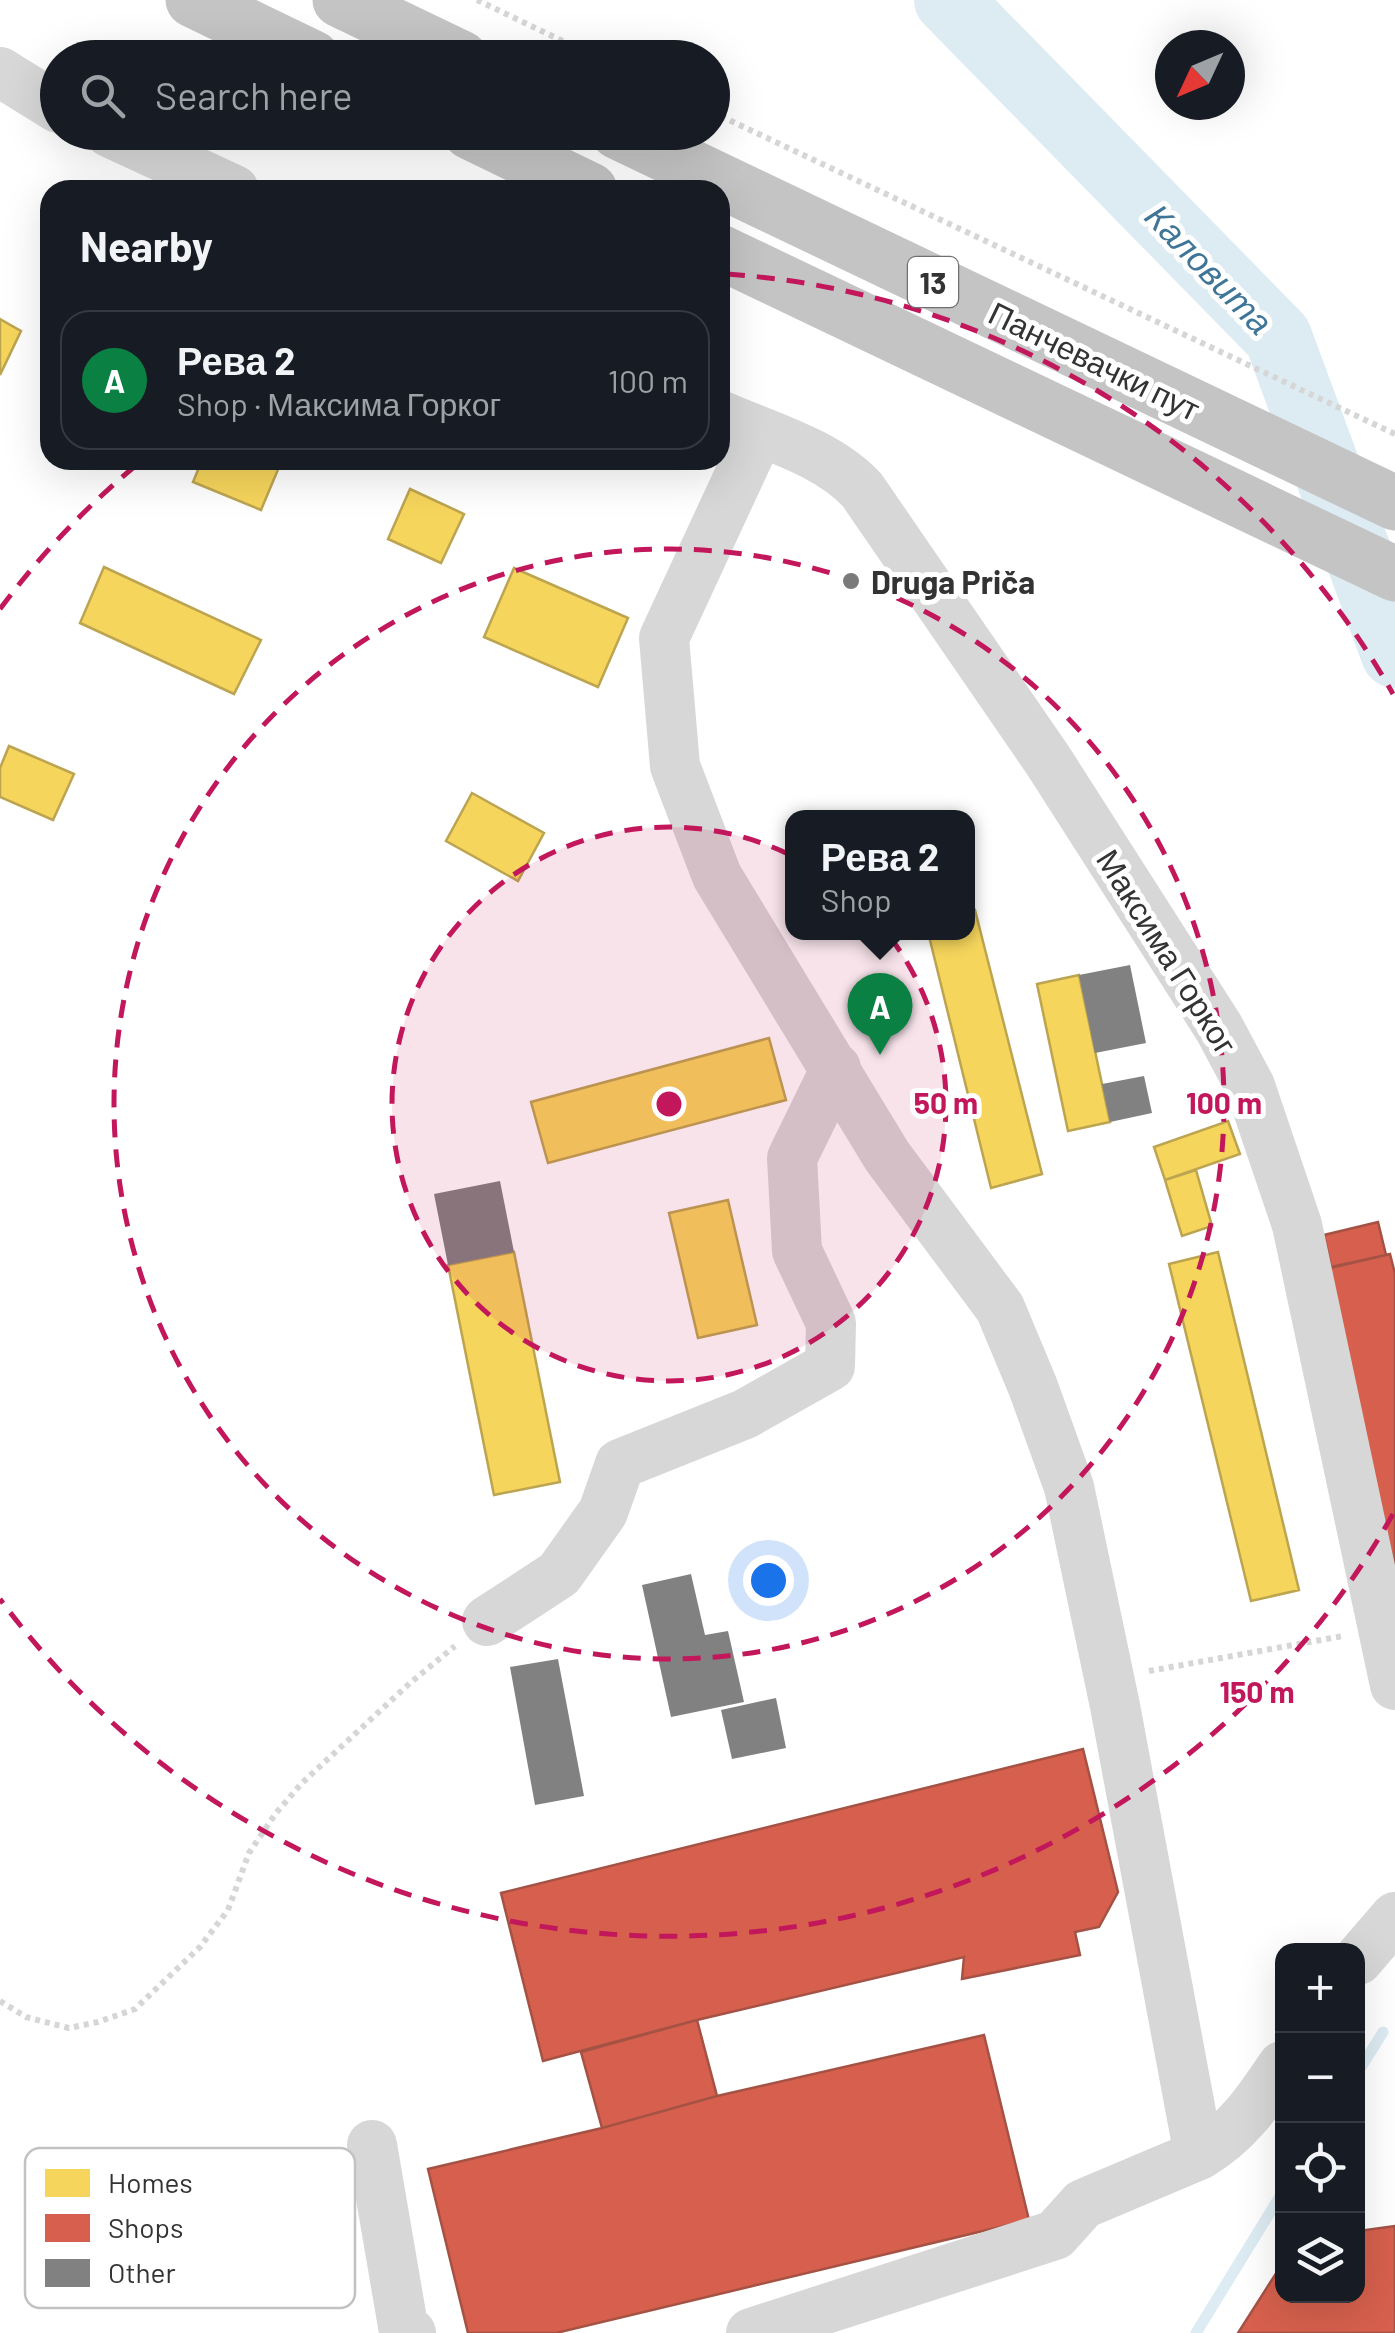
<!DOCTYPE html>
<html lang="en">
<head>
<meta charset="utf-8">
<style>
	:root { --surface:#171b24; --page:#242831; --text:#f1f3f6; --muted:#9ea1a6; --line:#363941; --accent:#0b8043 }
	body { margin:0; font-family:Barlow,sans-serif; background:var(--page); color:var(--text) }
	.controls { position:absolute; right:30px; bottom:30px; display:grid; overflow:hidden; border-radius:20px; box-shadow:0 10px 40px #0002 }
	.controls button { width:90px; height:90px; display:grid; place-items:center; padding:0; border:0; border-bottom:2px solid var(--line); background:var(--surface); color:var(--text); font:50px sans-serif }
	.compass { position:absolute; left:1155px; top:30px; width:90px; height:90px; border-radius:50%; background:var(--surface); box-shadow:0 10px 40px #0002; rotate:226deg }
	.you { position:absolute; left:768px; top:1580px; width:35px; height:35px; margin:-25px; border:8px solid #fff; border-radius:50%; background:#1a73e8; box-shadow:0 0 0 15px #1a73e833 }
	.badge { display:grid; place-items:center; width:65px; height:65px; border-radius:50%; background:var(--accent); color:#fff; font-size:32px; font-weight:700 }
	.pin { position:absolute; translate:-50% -82px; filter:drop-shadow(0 2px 5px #0008) }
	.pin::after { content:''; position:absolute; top:52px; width:35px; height:30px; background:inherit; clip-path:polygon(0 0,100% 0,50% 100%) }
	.popup { position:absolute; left:785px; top:810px; width:190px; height:130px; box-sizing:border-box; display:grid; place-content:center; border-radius:20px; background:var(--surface); filter:drop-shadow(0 2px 8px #0005); font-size:32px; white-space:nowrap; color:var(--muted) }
	.popup b { font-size:38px; color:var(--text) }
	.popup::after { content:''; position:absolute; left:50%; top:100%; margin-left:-20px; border:20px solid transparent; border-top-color:var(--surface) }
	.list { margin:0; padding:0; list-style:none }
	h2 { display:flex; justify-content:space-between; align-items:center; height:130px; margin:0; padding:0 40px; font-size:42px }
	h2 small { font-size:32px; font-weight:400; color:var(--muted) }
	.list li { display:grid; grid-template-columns:65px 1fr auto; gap:30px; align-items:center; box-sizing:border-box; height:140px; margin:0 20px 20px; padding:0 20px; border:2px solid var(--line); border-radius:30px }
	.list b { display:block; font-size:38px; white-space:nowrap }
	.list p { margin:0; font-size:32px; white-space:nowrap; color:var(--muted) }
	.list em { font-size:32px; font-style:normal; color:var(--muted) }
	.icon { flex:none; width:55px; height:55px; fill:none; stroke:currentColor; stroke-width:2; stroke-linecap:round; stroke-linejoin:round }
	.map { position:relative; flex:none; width:1395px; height:2333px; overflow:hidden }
	.search { position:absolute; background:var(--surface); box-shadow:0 10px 40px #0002; left:40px; top:40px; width:690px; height:110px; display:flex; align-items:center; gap:25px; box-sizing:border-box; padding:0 35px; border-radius:55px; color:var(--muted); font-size:38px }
	.panel { position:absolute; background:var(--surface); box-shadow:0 10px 40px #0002; left:40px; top:180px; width:690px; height:290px; border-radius:30px }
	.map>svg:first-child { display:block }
	.homes { fill:#f6d55c; stroke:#bca450; stroke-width:2.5 }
	.shops { fill:#d6604d; stroke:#a55245; stroke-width:2.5 }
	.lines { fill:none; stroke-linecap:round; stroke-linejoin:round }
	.stream { stroke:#ddebf3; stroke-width:11 }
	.river { stroke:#ddebf3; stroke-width:68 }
	.building { fill:#818181 }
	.path { stroke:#d6d6d6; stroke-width:6; stroke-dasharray:5 5; stroke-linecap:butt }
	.minor { stroke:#d7d7d7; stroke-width:50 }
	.highway { stroke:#c4c4c4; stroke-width:55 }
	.ring { fill:none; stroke:#c2185b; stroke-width:5; stroke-dasharray:18 12 }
	.poi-dot { fill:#7a7a7a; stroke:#fff; stroke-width:4 }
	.labels { text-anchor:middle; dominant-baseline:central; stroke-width:10; stroke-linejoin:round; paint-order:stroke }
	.shield { fill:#fff; stroke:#707070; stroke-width:2.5 }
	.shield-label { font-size:30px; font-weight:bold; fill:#333 }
	.street-label { font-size:32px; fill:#333; stroke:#fff }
	.poi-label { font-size:32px; font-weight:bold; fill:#333; stroke:#fff; text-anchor:start }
	.water-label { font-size:35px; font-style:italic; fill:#3f7597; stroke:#fff }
	.key { fill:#fff; stroke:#c2c2c2; stroke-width:2.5 }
	.key-label { font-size:28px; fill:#333 }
	.centre { fill:#c2185b; stroke:#fff; stroke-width:5 }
	.ring-label { font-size:30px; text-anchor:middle; font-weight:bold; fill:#c2185b; stroke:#fff; stroke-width:10; stroke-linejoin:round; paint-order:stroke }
</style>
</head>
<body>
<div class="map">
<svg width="1395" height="2333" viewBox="0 0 1395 2333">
	<rect width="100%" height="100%" fill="#fff"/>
	<path class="homes" d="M0,319L21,331L0,375Z
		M202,460H282L261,510L193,482Z
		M410,489L464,514L441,563L388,539Z
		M104,567L261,640L234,694L80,623Z
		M514,568L628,618L598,687L484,637Z
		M9,746L74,774L53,820L0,797V768Z
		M472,793L544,833L518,881L446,841Z
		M975,910L1042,1174L991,1188L928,932H968V912Z
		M1079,975L1110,1122L1068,1131L1037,984Z
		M769,1038L786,1100L548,1163L531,1102Z
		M1228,1121L1240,1154L1165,1180L1154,1147Z
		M1196,1170L1212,1226L1182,1236L1165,1180Z
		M728,1200L757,1325L698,1338L669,1213Z
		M514,1252L560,1482L494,1495L448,1265Z
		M1218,1252L1299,1590L1251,1601L1169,1264Z"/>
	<path class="shops" d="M1378,1222L1386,1255L1331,1267L1324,1235Z
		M1390,1254L1395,1274V1569L1326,1269Z
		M1083,1749L1118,1892L1099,1927L1075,1932L1080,1955L962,1979L964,1957L697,2020L543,2061L501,1893Z
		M697,2020L717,2096L602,2128L581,2052Z
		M984,2035L1029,2220L556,2333H468L428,2169L602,2128L717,2096Z
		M1395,2226V2333H1238L1282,2264V2296H1358V2231Z"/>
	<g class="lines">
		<path class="stream" d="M1358,2072L1383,2032
			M1196,2333L1282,2193"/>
		<path class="river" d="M948,0L1278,337L1395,654"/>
	</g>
	<path class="building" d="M1130,965L1146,1043L1095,1053L1079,975Z
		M1144,1076L1152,1113L1110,1122L1102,1084Z
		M500,1181L514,1252L448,1265L434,1194Z
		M691,1574L705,1635L728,1631L744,1702L671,1717L642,1585Z
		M558,1659L584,1796L535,1805L510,1667Z
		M776,1698L786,1748L732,1759L721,1710Z"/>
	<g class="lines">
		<path class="path" d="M477,0L598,58
			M712,112L1395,434
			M1149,1671L1343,1636
			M0,2001L26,2017L69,2028L98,2022L135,2009L200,1947L228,1910L249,1853L276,1813L302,1783L410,1683L455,1646"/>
		<path class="minor" d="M0,72L58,108
			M109,132L234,190
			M720,415C767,436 827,452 862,490L1049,762L1219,1028L1250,1086L1297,1225L1395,1685
			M487,1621L559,1574L603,1512L620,1464L745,1414L830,1366L831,1323L797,1251L792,1158L836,1068
			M1358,1960L1395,1917
			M372,2145L403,2326L411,2333
			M1199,2155C1237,2133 1258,2102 1282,2066
			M751,2333L1055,2235L1083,2204L1199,2155L1115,1706L1069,1487L1033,1387L1000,1308L887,1156L717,876L675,766L664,638L759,433"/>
		<path class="highway" d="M193,0L313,58
			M340,0L461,58
			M470,132L590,190
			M618,132L1395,503
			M720,252L1395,574"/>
	</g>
	<circle cx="669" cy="1104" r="277" fill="#c2185b" fill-opacity=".12"/>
	<g class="ring">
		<circle cx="669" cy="1104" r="277"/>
		<circle cx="669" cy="1104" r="555"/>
		<path d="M1393 1514A832 832 0 0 1 0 1599M0 609A832 832 0 0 1 140 462M727 274A832 832 0 0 1 1393 694"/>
	</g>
	<circle class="poi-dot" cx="851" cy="581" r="10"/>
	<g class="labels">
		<rect class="shield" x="908" y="257" width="50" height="50" rx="8"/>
		<g class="shield-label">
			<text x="933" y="282">13</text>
		</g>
		<g class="street-label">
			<text transform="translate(1095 360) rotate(26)">Панчевачки пут</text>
			<text transform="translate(1168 951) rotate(58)">Максима Горког</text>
		</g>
		<g class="poi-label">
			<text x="871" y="581">Druga Priča</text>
		</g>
		<g class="water-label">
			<text transform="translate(1210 268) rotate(46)">Каловита</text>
		</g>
	</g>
	<rect x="25" y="2148" width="330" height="160" rx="15" class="key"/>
	<rect x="45" y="2169" width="45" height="28" fill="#f6d55c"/>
	<rect x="45" y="2214" width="45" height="28" fill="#d6604d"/>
	<rect x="45" y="2259" width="45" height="28" fill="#818181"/>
	<g class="key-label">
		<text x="108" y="2193">Homes</text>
		<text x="108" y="2238">Shops</text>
		<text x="108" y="2283">Other</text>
	</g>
	<circle cx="669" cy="1104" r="15" class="centre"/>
	<g class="ring-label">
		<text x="946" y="1114">50 m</text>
		<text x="1224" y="1114">100 m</text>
		<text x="1257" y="1703">150 m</text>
	</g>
</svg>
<div class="controls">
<button>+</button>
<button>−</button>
<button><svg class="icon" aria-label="locate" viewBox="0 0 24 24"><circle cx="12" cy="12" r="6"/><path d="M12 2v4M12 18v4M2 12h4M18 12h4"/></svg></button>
<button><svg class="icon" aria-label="layers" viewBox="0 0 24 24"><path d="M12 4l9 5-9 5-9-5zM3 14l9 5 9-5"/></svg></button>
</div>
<svg class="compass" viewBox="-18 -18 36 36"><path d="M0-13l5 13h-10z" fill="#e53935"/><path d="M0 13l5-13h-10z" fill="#9ea1a6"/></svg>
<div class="you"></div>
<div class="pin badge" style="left:880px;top:1055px">A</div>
<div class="popup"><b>Рева 2</b>Shop</div>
<div class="search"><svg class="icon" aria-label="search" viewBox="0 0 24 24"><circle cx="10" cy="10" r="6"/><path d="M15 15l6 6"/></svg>Search here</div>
<section class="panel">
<h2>Nearby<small></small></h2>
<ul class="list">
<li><span class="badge">A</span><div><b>Рева 2</b><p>Shop · Максима Горког</p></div><em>100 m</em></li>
</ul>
</section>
</div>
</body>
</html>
